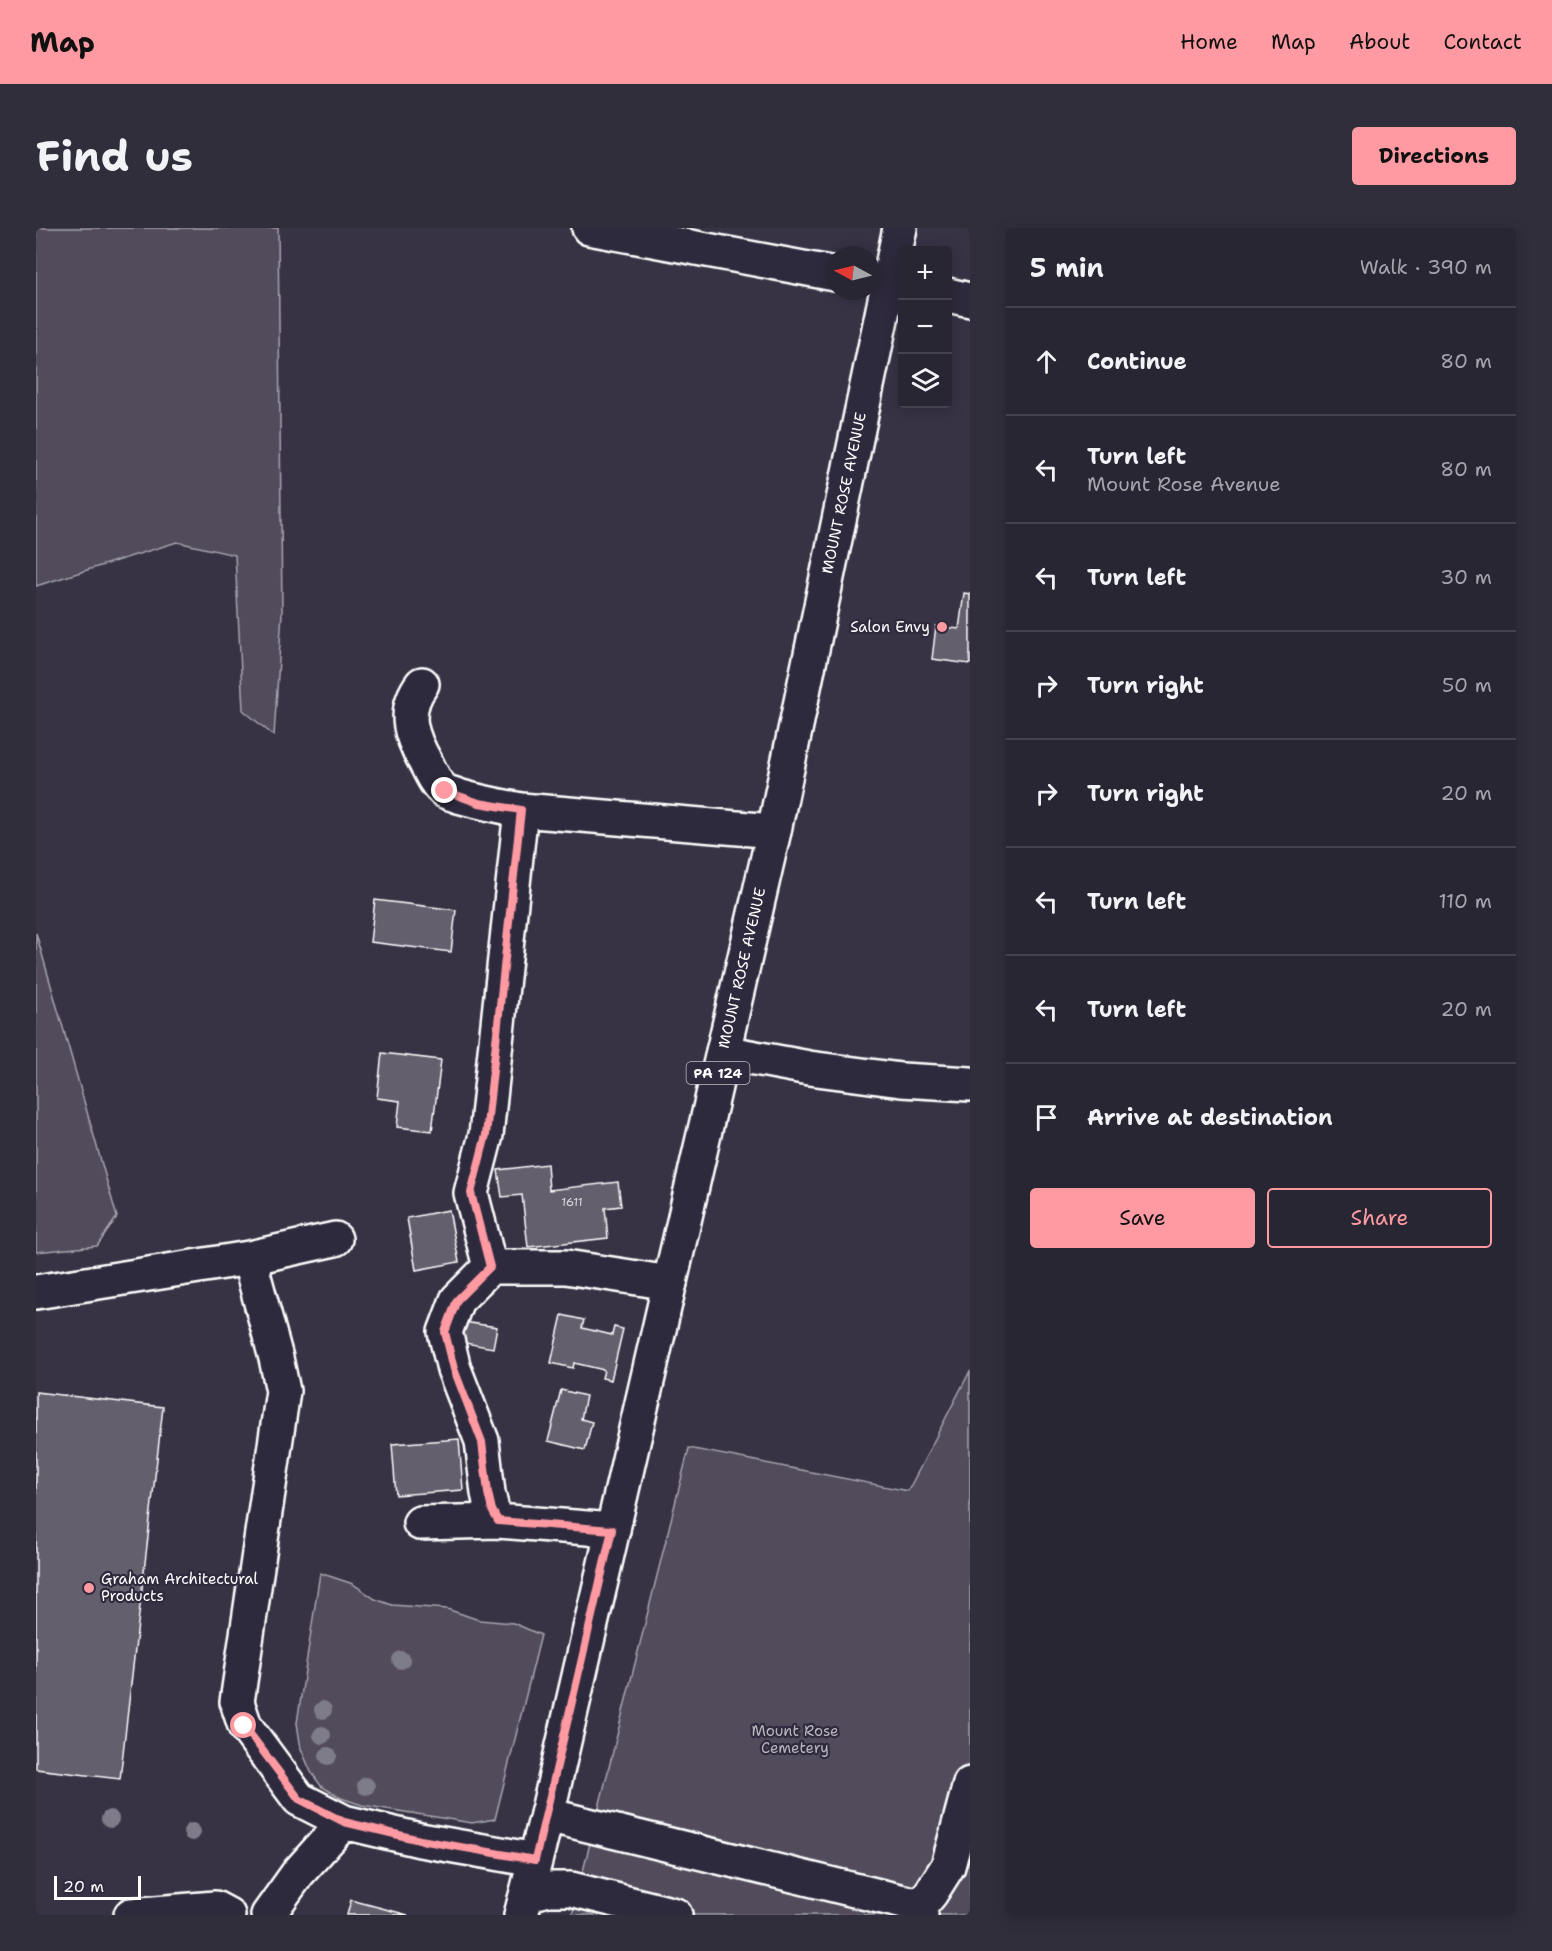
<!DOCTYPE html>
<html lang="en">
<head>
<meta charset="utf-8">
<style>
	:root { --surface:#292634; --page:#312e3c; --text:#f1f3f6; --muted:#a5a5ac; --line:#45434f; --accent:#ff9aa2 }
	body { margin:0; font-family:"Shantell Sans",sans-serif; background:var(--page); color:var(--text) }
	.controls { position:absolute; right:18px; top:18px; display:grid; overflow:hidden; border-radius:6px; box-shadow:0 3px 15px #0003 }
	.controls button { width:54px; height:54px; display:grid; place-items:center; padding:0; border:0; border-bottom:2px solid var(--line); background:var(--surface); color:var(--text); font:30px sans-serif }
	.compass { position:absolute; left:790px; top:18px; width:54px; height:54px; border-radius:50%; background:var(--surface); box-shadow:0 3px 15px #0003; rotate:277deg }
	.scale { position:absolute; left:18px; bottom:15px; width:87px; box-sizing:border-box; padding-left:6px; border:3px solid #fff; border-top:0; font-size:16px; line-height:21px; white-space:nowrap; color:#fff; -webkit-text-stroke:4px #2f2a3d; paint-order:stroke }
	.stop { position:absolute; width:18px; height:18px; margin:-14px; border:4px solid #ff9aa2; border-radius:50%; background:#fff }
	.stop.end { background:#ff9aa2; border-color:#fff; box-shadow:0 2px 6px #0008 }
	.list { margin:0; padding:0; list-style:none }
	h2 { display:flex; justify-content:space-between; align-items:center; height:78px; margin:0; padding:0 24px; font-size:26px }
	h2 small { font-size:20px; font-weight:400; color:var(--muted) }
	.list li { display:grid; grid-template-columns:39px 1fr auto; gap:18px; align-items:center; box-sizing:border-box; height:108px; padding:0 24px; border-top:2px solid var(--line) }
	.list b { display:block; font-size:22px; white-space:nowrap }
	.list p { margin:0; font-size:20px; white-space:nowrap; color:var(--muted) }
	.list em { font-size:20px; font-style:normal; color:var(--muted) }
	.actions { display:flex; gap:12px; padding:18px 24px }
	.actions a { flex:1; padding:14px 0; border:2px solid var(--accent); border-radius:6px; text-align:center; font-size:21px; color:var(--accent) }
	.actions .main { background:var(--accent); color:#111 }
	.icon { flex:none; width:33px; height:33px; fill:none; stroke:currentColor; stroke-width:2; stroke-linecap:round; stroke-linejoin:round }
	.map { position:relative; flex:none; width:934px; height:1687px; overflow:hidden; border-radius:6px }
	header { display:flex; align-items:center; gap:36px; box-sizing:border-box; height:84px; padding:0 30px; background:var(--accent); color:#111 }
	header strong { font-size:28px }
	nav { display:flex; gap:33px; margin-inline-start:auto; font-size:21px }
	.intro { display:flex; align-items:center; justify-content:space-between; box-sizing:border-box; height:144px; padding:0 36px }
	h1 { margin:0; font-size:42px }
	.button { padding:15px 27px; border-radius:6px; background:var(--accent); color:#111; font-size:21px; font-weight:700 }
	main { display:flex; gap:36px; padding:0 36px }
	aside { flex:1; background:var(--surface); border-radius:6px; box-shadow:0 3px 15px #0003 }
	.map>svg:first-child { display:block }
	.green { fill:#514c5c; stroke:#a8a6ae; stroke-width:1.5 }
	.building { fill:#635f6d; stroke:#fff; stroke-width:1.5 }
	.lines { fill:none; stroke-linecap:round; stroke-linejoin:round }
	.minor-casing { stroke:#fff; stroke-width:38 }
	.major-casing { stroke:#fff; stroke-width:38 }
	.minor { stroke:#2f2a3d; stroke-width:33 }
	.major { stroke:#2f2a3d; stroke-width:33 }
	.tree { fill:#7e7c88 }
	.route { stroke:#ff9aa2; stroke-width:8 }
	.poi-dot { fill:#ff9aa2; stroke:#2f2a3d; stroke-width:2 }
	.labels { text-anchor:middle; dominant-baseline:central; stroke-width:4.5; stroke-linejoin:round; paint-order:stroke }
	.number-label { font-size:12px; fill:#d8d7da }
	.shield { fill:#2f2a3d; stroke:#c1bfc5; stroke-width:1.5 }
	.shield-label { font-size:14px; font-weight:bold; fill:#fff }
	.street-label { font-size:15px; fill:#fff; stroke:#2f2a3d }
	.poi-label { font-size:15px; fill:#fff; stroke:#2f2a3d; text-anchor:end }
	.park-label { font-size:15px; fill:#b9b7be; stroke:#2f2a3d }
</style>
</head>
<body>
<header>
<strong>Map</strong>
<nav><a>Home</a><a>Map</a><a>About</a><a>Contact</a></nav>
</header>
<div class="intro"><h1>Find us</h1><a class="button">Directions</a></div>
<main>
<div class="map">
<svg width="934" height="1687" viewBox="0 0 934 1687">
	<rect width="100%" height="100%" fill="#373345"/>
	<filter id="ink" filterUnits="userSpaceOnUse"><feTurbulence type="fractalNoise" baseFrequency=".0167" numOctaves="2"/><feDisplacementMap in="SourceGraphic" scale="12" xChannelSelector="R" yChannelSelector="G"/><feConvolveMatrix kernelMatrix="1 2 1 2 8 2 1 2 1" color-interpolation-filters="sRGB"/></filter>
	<g filter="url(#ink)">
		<path class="green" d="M0,0H242L246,385L238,508L207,482L199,327L141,314L0,358Z
			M0,705L81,989L61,1018L0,1024Z
			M934,1143V1687H536L653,1220L872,1263Z
			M284,1345L317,1356L339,1371L356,1377L411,1381L443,1392L477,1395L505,1407L459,1591L436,1595L326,1577L305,1570L285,1558L275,1544L265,1521L261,1495Z"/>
		<path class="building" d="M928,365L934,366V436L896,431L900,398L923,401Z
			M339,672L420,682L415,724L334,714Z
			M346,825L405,832L396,903L361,899L364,873L341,870Z
			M511,936L513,962L582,954L585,978L569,980L572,1010L492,1019L486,967L466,969L462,942Z
			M413,982L423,1034L380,1042L371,990Z
			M526,1087L548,1092L546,1100L576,1107L578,1099L587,1101L575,1152L566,1150L568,1142L538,1135L537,1140L515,1135Z
			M427,1094L461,1099L457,1120L423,1114Z
			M525,1162L550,1168L545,1191L556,1194L549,1222L512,1213Z
			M0,1164L127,1179L84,1551L0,1541Z
			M423,1211L427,1262L360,1267L356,1216Z
			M315,1672L372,1687H311Z"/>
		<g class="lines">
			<g class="minor-casing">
				<path id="minor" d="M553,0L799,46
					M912,67L934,72
					M386,456C365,484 375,509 391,537C395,545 401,558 409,563C412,565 418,566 422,568C443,574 463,578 485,582
					M687,824L773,840L865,852L934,856
					M213,1030L240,1130L247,1163L201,1474L209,1498L263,1571L308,1594L384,1612L499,1632
					M454,1039L421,1072L409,1104L418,1141L446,1213L452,1265L456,1282L462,1293L577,1302
					M634,1055L530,1039H454L435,965L450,907L485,582L738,603
					M0,1064L213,1030L299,1011
					M384,1295L462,1293
					M511,1587L884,1678
					M489,1672L497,1665L512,1661H535L639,1687
					M95,1687L179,1680L192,1687
					M232,1687L262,1645L308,1594
					M885,1687L884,1678L895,1665L912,1638L934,1556"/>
			</g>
			<g class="major-casing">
				<path id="major" d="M485,1687L511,1587L738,603L864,0"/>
			</g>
			<use href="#minor" class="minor"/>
			<use href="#major" class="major"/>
		</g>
		<g class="tree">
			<circle cx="365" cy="1432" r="9"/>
			<circle cx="287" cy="1482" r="9"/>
			<circle cx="286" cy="1507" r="9"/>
			<circle cx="292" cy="1528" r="9"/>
			<circle cx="330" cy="1558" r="9"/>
			<circle cx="74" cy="1591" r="9"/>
			<circle cx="156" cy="1604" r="9"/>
		</g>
	</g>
	<g class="lines" filter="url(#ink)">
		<path class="route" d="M208,1498L263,1571L308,1594L384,1612L499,1632L576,1302L462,1293L456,1282L452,1265L446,1214L418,1141L409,1104L421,1072L454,1039L435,965L450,907L485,582L443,575L409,563"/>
	</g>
	<g class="poi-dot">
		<circle cx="906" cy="399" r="6"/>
		<circle cx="53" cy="1360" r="6"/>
	</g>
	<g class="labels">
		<g class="number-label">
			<text x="536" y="974">1611</text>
		</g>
		<rect class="shield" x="650.5" y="834" width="63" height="22" rx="4.5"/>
		<g class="shield-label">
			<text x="682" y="845">PA 124</text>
		</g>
		<g class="street-label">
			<text transform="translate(808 265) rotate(-78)">MOUNT ROSE AVENUE</text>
			<text transform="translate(706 740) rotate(-77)">MOUNT ROSE AVENUE</text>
		</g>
		<g class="poi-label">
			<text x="894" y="399">Salon Envy</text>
			<text x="65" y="1351" text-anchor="start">Graham Architectural<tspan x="65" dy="17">Products</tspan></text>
		</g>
		<g class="park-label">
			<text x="759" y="1503">Mount Rose<tspan x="759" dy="17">Cemetery</tspan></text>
		</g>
	</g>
</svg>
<div class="controls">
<button>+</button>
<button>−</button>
<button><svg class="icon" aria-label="layers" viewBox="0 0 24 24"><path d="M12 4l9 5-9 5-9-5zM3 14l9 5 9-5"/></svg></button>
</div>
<svg class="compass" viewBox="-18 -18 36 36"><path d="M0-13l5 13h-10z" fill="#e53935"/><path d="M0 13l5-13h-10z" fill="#a5a5ac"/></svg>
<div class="scale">20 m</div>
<div class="stop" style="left:208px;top:1498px"></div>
<div class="stop end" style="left:409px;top:563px"></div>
</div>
<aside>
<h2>5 min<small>Walk · 390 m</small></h2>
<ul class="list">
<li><svg class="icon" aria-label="ahead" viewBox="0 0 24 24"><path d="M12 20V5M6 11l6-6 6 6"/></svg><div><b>Continue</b></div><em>80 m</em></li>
<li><svg class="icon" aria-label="left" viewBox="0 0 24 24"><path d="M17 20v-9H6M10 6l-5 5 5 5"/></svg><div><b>Turn left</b><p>Mount Rose Avenue</p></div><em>80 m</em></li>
<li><svg class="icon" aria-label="left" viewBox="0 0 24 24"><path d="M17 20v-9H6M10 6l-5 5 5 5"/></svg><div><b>Turn left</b></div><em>30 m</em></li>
<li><svg class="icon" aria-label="right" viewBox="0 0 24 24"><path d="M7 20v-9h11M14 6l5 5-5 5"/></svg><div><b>Turn right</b></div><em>50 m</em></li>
<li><svg class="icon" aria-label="right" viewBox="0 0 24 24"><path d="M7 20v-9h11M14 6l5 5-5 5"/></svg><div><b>Turn right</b></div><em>20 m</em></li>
<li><svg class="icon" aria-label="left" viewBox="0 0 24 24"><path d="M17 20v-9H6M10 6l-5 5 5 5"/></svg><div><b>Turn left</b></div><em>110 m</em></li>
<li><svg class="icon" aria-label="left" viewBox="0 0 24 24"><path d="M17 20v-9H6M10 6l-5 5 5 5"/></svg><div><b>Turn left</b></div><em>20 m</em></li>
<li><svg class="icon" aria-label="arrive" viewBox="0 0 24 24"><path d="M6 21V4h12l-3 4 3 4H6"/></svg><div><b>Arrive at destination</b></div></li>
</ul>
<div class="actions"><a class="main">Save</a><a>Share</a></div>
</aside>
</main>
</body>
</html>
